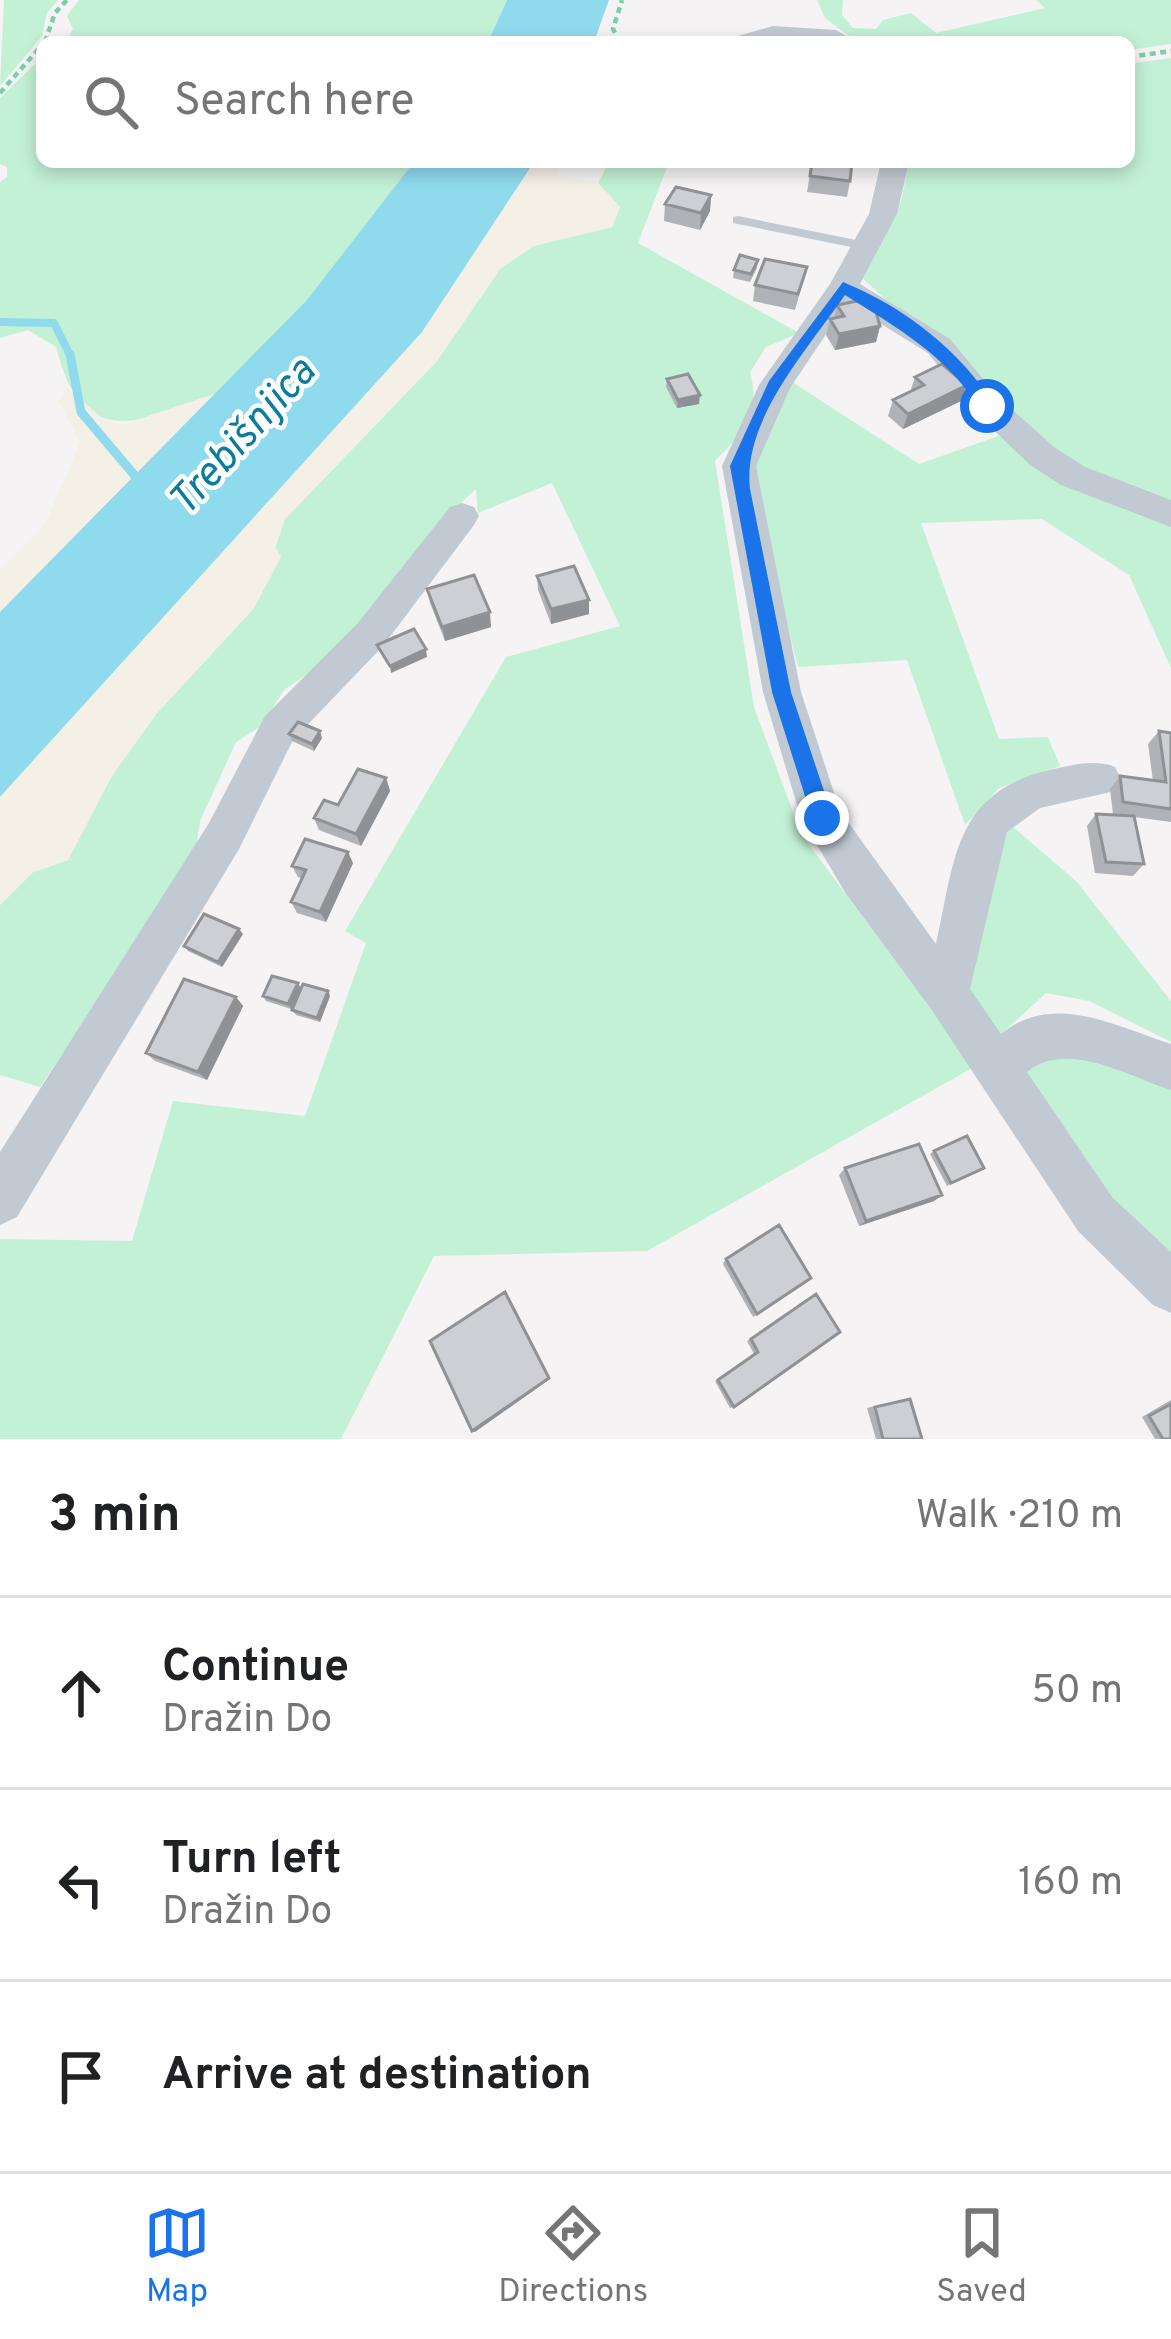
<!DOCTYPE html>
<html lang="en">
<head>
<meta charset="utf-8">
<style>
	:root { --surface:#fff; --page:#f6f6f6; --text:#202124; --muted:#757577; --line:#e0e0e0; --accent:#1a73e8 }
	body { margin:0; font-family:Overpass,sans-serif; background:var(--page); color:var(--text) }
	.stop { position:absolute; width:36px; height:36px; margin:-27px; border:9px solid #1a73e8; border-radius:50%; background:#fff }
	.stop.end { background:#1a73e8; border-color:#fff; box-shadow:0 3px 12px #0008 }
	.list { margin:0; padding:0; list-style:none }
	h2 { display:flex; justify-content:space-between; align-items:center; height:156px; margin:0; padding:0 48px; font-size:51px }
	h2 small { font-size:39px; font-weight:400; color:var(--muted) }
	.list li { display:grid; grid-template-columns:78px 1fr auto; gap:36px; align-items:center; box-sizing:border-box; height:192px; padding:0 48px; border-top:3px solid var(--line) }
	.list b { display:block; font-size:45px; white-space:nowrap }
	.list p { margin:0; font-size:39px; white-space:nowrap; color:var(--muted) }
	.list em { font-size:39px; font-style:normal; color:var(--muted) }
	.icon { flex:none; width:66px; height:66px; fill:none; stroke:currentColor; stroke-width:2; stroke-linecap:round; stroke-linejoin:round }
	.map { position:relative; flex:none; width:1171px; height:1439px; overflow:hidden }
	.search { position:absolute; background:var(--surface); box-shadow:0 6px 18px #0003; left:36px; right:36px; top:36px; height:132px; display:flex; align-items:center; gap:30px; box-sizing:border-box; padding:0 42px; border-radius:18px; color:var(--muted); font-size:45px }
	.sheet { height:732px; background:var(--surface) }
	nav { display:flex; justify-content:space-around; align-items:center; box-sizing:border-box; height:168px; border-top:3px solid var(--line); background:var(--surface); font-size:33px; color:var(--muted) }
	nav a { display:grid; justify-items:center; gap:6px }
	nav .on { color:var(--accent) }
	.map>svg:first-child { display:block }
	.green { fill:#c3f1d5 }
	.sand { fill:#f5f0e5 }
	.water { fill:#90daee }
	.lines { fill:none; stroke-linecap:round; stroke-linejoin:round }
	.stream-far1 { stroke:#90daee; stroke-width:8 }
	.stream { stroke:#90daee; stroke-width:9 }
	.path { stroke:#7ad0a6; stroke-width:4.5; stroke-dasharray:6 4.5; stroke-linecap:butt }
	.lane { fill:#c1cad2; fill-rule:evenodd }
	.street { fill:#c1cad2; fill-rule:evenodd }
	.wall { fill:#b0b2b7 }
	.shaded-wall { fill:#909195 }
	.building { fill:#cdcfd5; stroke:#909195; stroke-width:3 }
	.route { fill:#1a73e8 }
	.labels { text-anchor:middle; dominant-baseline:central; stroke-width:9; stroke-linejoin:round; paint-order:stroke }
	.water-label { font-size:42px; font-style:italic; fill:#0c7c9b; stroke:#fff }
</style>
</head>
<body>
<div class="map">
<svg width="1171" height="1439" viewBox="0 0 1171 1439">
	<rect width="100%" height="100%" fill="#f5f3f3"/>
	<path class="green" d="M4,0H58L47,13L42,36L0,86Z
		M79,0H507L488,42H65L73,29L67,16Z
		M817,0H843L842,15L853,28L876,29L883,20L911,13L936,33L1045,8L1036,0H1171V44L1129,50V42H857L825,18Z
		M1171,58V512L1075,474L858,274L901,202L909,162H1129V64Z
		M40,59L42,162H414C358,239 298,325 226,388C213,398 191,403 175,409C106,436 74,418 56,347L28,330L0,338V182L7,177V167L0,164V98Z
		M609,162H669L638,243L799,333L766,347L750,372C761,410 742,435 715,461L754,707L801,834L974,1067L647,1251L434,1256L341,1439H0V1239L132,1241L173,1101L305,1116L366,943L345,931L506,657L620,626L552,483L478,513L476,489L431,531L393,589L317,667L284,690L261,726L236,742L200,821L195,856L40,1087L0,1075V905L33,872L68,860L112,775L157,713L254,608L285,519L437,361L500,269L533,246L612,227L620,207L598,183Z
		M792,382L919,464L1010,432L1171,516V668L1129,575L1042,519L921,523L999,739L1048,737L1060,766L999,788L965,825L907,660L798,667L756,501L753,463Z
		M1005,820L1076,881L1171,1001V1042L1089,1001L1046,993L999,1036L965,992Z
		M1055,1051L1171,1080V1264L1096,1191L1023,1071Z"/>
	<path class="sand" d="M534,162H563L556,175L598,183L620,207L612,227L533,246L500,269L437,361L285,519L274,544L281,557L254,608L157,713L112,776L68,860L33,872L0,905V797L422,332Z
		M66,387L102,418L121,425L223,391L0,612V570L46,523L80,442L59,402Z"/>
	<path class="water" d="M507,0H609L594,42H488Z
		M414,162H534L422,332L0,797V612L307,300Z"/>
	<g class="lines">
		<path class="stream-far1" d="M0,322L54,323L71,357"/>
		<path class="stream" d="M70,354L81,412L136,477"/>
		<path class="path" d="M45,42L55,13L67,0
			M620,42L613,29L622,0
			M1129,57L1171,51
			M0,93L42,45"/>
		<path class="lane" d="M738,216L866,242L873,246L866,250L733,223V217Z"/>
		<path class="street" d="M773,26L836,30L848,37L845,42H717Z
			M881,162H909L897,214L860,284L950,339L998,397L1054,447L1085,467L1171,500V527L1061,485L1030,465L976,413L928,353L847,303L790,388L756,466L801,692L840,811L936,944C955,861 953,792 1050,770C1072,765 1095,759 1115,767L1121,779L1115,791L1040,808L1007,832L970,989L1001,1034C1053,991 1115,1026 1171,1044V1090C1128,1076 1066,1039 1027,1072L1112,1197L1171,1252V1313L1153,1305L1078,1231L931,1009L846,894L801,818L763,692L722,466L759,385L830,284L869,214Z
			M462,503L474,507L479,516L474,525L383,646L293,740L239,849L17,1217L0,1225V1152L209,823L265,716L357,624L450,507Z"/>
	</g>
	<path class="wall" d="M812,162L850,181L847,197L807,192Z
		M711,195L710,211L700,230L664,221L665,204Z
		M758,260L757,268L750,282L733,278L734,270Z
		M807,267L795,310L753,301L755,285Z
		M837,305L880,326L876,342L835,350L826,335L830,319L834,318Z
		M915,377L961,401L903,429L888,416L893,400L910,392Z
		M667,379L699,404L677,408L666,387Z
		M537,576L589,614L551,624L538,590Z
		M427,589L491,627L445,641L430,603Z
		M1159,731L1171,733V822L1134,817L1144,864L1133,876L1095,873L1087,826L1096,814H1113L1110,789L1120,776L1153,781L1148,744Z
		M289,734L322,738L314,751L292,741Z
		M386,778L390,791L361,846L319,830L314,818Z
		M353,863L326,922L297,913L291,902L302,879L298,877L292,866Z
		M243,934L222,967L188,951L184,946Z
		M301,988L291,1009L266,1001L263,996Z
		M328,991L330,996L320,1022L296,1015L292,1010Z
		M236,997L243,1006L207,1080L155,1061L146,1053Z
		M934,1151L980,1171L947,1186L930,1154Z
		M845,1168L942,1195L934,1201L859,1226L839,1175Z
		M726,1259L811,1278L753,1317L723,1264Z
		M816,1294L734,1407L730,1408L715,1381L754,1354L747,1341Z
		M902,1400L922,1439H876L867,1408Z
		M1171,1400V1439H1155L1142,1417Z"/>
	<path class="shaded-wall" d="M711,195L710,211L700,230L701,213Z
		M880,326L876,342L835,350L839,334Z
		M967,385L961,401L903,429L908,414Z
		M700,395L699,404L677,408L678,400Z
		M589,600V614L551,624V609Z
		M490,612L491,627L445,641L442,627Z
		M426,649L427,657L391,673L390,666Z
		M320,731L322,738L314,751L312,744Z
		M386,778L390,791L361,846L356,834Z
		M348,852L353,863L326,922L320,912Z
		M239,929L243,934L222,967L218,962Z
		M298,983L301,988L291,1009L288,1004Z
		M328,991L330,996L320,1022L317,1018Z
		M236,997L243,1006L207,1080L198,1072Z
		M942,1195L934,1201L859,1226L866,1221Z
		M505,1292L550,1379L475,1432L472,1431Z"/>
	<path class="building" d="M812,162H852L850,181L810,176Z
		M676,187L711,195L701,213L665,204Z
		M740,255L758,260L751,274L734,270Z
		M765,259L807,267L798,294L755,285Z
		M872,298L880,326L839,334L830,319L844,316L837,305Z
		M942,364L967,385L908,414L893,400L924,385L915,377Z
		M688,374L700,395L678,400L667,379Z
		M574,566L589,600L551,609L537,576Z
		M474,575L490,612L442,627L427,589Z
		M414,629L426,649L390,666L377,645Z
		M298,722L320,731L312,744L289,734Z
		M1159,731L1171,733V809L1123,802L1120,776L1166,782Z
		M358,769L386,778L356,834L314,818L324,800L338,805Z
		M1096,814L1134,816L1144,864L1106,862Z
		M305,839L348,852L320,912L291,902L306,870L292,866Z
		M204,914L239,929L218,962L184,946Z
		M272,976L298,983L288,1004L263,996Z
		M184,979L236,997L198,1072L146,1053Z
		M303,984L328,991L317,1018L292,1010Z
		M967,1136L984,1168L951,1183L934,1151Z
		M919,1144L942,1195L866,1221L845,1168Z
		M779,1225L811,1278L757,1314L726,1259Z
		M505,1292L549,1378L472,1431L430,1341Z
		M816,1294L840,1332L734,1407L718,1380L758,1352L751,1339Z
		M910,1399L922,1439H883L875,1407Z
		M1171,1404V1439H1163L1149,1416Z"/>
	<path class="route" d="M843,282C904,307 960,350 995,406L981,410C946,355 899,329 845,295C808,349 742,420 750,489L791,692L833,818L822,827L812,818L772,692L730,466L769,381Z"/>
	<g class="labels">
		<g class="water-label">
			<text transform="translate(244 438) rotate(-48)">Trebišnjica</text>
		</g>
	</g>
</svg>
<div class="stop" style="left:987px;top:406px"></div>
<div class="stop end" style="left:822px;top:818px"></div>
<div class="search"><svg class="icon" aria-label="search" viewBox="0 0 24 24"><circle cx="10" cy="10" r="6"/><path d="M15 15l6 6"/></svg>Search here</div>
</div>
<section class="sheet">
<h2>3 min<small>Walk · 210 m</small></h2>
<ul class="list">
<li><svg class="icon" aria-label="ahead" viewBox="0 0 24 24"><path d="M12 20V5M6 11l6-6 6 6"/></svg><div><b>Continue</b><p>Dražin Do</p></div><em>50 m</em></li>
<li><svg class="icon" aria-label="left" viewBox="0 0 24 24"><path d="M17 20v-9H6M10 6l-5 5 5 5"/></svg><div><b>Turn left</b><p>Dražin Do</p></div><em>160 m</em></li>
<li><svg class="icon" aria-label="arrive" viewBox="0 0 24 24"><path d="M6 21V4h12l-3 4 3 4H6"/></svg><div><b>Arrive at destination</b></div></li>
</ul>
</section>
<nav>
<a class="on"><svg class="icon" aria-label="map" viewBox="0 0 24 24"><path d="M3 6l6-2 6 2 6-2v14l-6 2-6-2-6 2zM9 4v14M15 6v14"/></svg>Map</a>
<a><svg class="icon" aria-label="directions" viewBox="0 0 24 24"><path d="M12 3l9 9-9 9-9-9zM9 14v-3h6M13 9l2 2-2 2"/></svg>Directions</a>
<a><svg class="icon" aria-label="saved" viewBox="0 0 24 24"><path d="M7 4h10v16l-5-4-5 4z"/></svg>Saved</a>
</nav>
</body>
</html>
